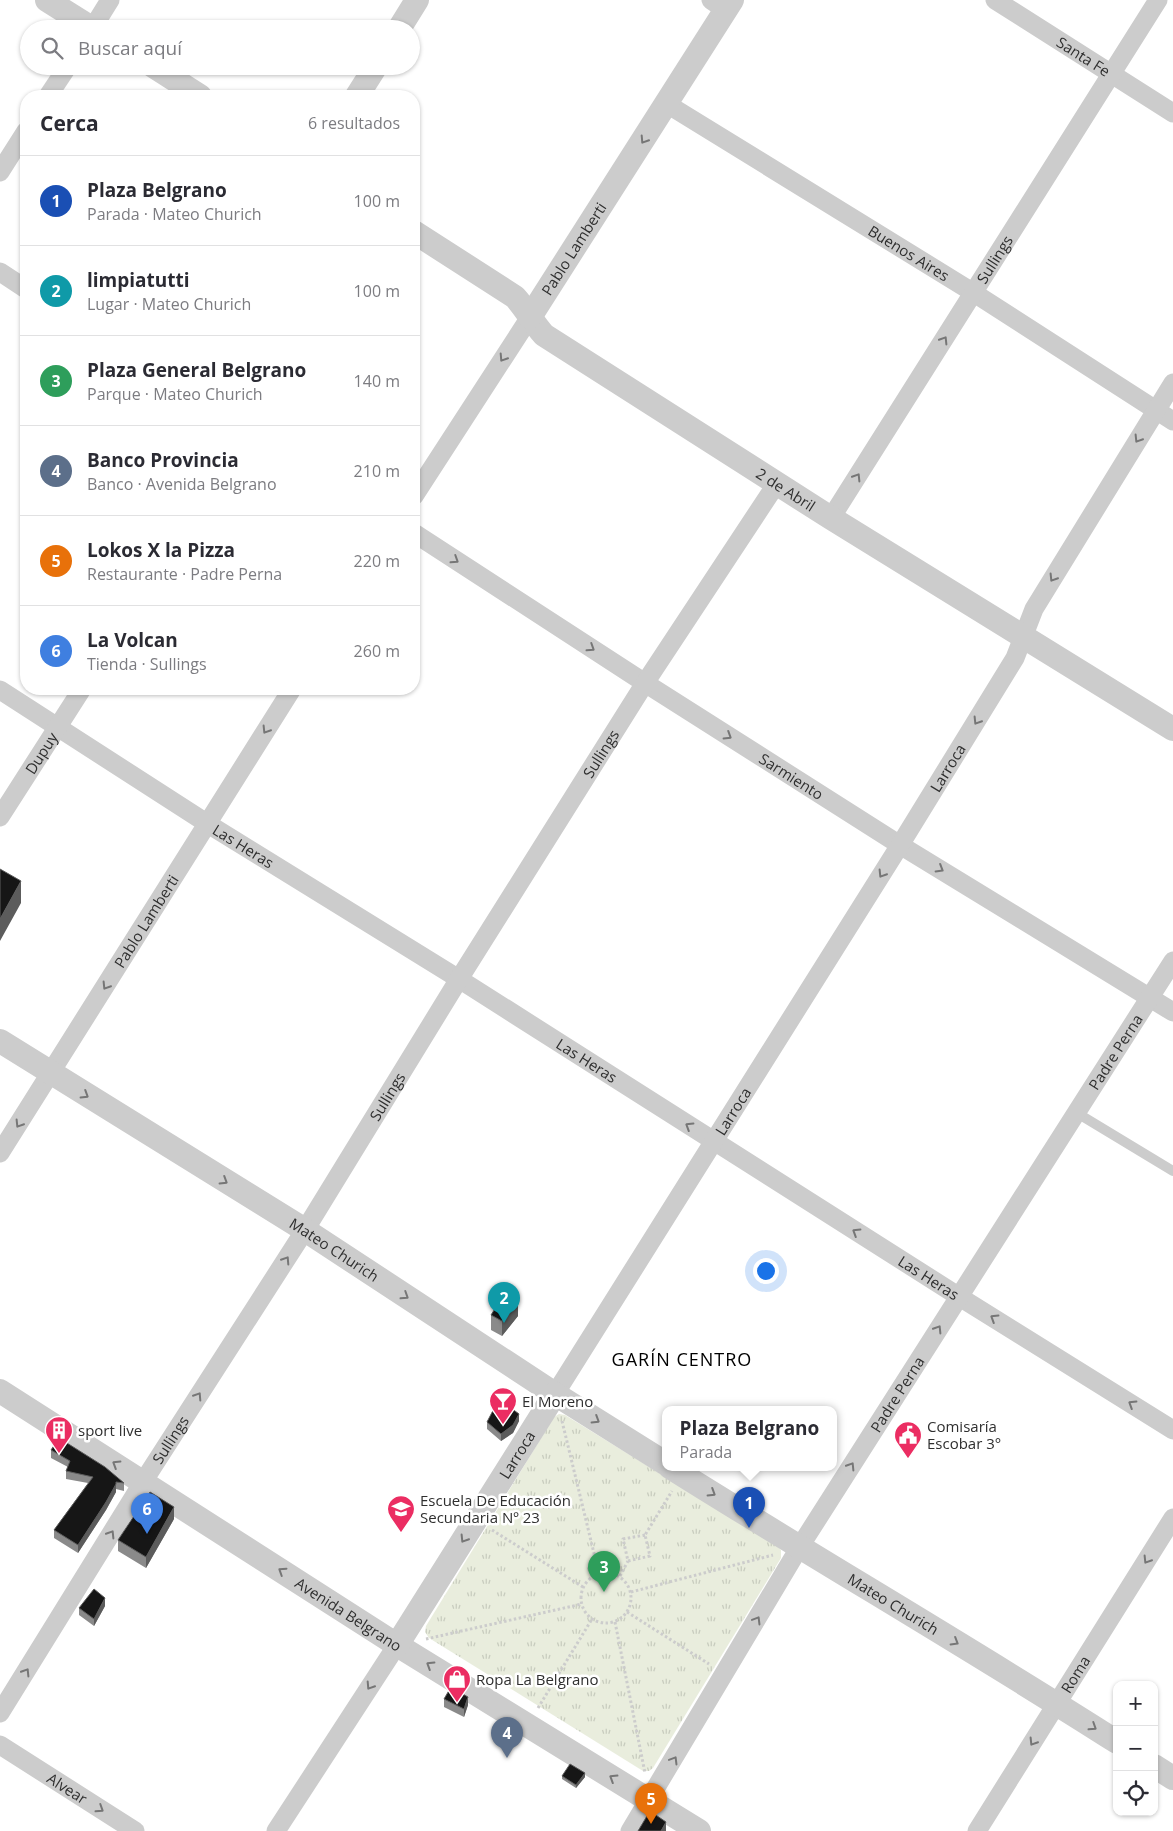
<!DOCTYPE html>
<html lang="es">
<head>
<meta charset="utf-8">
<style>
	:root { --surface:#fff; --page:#f7f7f7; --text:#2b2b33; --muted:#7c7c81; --line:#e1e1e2; --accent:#1a73e8 }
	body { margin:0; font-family:"Open Sans",sans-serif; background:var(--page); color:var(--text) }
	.controls { position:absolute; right:15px; bottom:15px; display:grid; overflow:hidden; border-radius:10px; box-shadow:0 1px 4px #0004 }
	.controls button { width:45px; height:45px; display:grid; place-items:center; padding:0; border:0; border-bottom:1px solid var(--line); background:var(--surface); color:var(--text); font:25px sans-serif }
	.you { position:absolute; left:765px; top:1270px; width:18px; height:18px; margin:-12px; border:4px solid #fff; border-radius:50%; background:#1a73e8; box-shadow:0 0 0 8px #1a73e833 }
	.badge { display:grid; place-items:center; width:32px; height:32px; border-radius:50%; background:var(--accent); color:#fff; font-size:16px; font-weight:700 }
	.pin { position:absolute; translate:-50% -41px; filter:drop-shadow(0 1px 2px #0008) }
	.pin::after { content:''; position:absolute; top:26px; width:18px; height:15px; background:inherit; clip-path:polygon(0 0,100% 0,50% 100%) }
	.popup { position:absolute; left:662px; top:1406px; width:175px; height:65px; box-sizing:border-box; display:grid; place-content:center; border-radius:10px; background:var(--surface); filter:drop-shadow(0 1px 4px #0005); font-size:16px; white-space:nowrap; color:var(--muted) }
	.popup b { font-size:19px; color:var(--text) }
	.popup::after { content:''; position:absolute; left:50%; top:100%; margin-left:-10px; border:10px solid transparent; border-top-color:var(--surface) }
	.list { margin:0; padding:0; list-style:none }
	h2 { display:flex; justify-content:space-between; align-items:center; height:65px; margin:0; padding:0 20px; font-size:21px }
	h2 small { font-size:16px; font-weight:400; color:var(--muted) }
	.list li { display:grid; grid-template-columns:32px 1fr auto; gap:15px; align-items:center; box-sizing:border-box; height:90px; padding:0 20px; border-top:1px solid var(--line) }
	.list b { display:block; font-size:19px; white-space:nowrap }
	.list p { margin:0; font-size:16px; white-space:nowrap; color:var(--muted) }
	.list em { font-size:16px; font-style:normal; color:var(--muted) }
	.icon { flex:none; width:28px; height:28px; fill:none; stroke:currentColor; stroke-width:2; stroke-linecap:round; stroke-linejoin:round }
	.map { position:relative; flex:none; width:1173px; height:1831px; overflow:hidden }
	.search { position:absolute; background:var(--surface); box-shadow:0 1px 4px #0004; left:20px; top:20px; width:400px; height:55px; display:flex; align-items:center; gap:12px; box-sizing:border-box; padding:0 18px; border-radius:28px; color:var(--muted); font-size:19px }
	.panel { position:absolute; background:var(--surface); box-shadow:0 1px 4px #0004; left:20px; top:90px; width:400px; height:605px; border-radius:20px }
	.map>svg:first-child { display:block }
	.grass { fill:url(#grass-tufts) }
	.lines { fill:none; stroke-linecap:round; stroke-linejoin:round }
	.path { stroke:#ccc; stroke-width:3; stroke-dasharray:2.5 2.5; stroke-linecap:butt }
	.service { stroke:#ccc; stroke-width:10 }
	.minor { stroke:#ccc; stroke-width:19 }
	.tertiary { stroke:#ccc; stroke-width:24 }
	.wall { fill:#8a8a8a }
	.shaded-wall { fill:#5c5c5c }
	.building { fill:#161616; stroke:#5c5c5c }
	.oneway { stroke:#767676 }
	.labels { text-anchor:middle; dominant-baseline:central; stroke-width:5; stroke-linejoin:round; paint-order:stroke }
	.street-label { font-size:15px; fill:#2f2f2f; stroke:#fff }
	.poi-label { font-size:15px; fill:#2f2f2f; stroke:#fff; text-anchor:start }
	.quarter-label { font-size:18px; letter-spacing:1px; fill:#000; stroke:#fff }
</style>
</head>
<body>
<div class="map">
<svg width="1173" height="1831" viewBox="0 0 1173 1831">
	<defs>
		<pattern id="grass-tufts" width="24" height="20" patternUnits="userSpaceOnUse" patternTransform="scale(1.25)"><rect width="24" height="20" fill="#e9eddd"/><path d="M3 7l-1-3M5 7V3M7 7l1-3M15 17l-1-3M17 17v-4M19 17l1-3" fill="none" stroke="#c8ccbe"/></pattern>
	</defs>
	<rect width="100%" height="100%" fill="#fff"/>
	<path class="grass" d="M559,1414L565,1415L776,1545L781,1550V1558L653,1768L649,1771H643L429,1638L425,1632L426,1626L554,1417Z"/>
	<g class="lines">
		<path class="path" d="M562,1421L599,1574
			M492,1530L583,1587
			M645,1535L623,1539L628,1561L650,1556L645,1535L672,1491
			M581 1598a25 25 0 1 1 50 0a25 25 0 1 1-50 0Z
			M620,1576L628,1561
			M631,1592L773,1555
			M627,1612L709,1664
			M615,1622L645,1773
			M426,1639L582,1604
			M538,1708L592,1619"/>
		<path class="service" d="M1077,1113L1173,1171"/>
		<g class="minor">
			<path d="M711,0L726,10"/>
			<path id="s1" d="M995,0L1173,113"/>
			<path d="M92,29L110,0"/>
			<path d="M48,96L68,66"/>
			<path id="s2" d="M667,104L974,293L1173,421"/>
			<path d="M0,172L26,131"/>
			<path d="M0,272L26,289"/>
			<path d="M414,496L530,317"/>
			<path id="s3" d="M831,518L1158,0"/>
			<path id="s4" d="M414,533L645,683L900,845L1173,1012"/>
			<path id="s5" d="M0,690L208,824L459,979L958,1296L1173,1430"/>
			<path id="s6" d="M0,817L82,689"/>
			<path id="s7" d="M0,1153L292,689"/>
			<path id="s8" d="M555,1394L900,845L1015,658L1034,609L1173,383"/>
			<path id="s9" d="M0,1713L143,1482L305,1230L459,979L645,683L777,483"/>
			<path id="s10" d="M0,1745L135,1831"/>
			<path d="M276,1831L397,1645"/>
			<path id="s11" d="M630,1831L799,1548L1173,961"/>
			<path id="s12" d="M977,1831L1173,1518"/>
		</g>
		<g class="tertiary">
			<path d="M47,0L93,29"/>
			<path d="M399,29L417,0"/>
			<path d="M153,66L200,96"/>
			<path d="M357,96L376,66"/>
			<path id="s13" d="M414,232L515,297C526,309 533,323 544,335L831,518L1173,729"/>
			<path id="s14" d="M530,317L732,0"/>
			<path id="s15" d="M0,1041L305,1230L555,1394L665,1463"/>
			<path id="s16" d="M0,1391L397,1645L699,1831"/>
			<path id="s17" d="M670,1467C818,1560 970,1648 1117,1742"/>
			<path id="s18" d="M397,1645L555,1394"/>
			<path d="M1154,1766L1173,1778"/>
		</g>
	</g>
	<path class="wall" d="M491,1315L518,1316L502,1336L491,1330Z
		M519,1421L513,1433L501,1441L487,1429V1422Z
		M51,1450L124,1483V1491L116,1489V1492L106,1510L78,1553L54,1538V1530L88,1483L66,1479V1471L68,1467L51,1458Z
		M174,1519L146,1568L118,1551V1540Z
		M105,1606L94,1626L79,1615V1608Z
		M444,1699L468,1705L464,1717L444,1707Z
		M562,1776L585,1777L576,1788L562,1779Z"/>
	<path class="shaded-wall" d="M21,881V903L0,941V919Z
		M518,1301V1316L502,1336V1321Z
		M519,1414V1421L513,1433L501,1441V1434Z
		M116,1484V1492L106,1510L78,1553V1545Z
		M174,1507V1519L146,1568V1557Z
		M105,1598V1606L94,1626V1619Z
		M468,1697V1705L464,1717V1709Z
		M585,1773V1777L576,1788V1785Z
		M666,1822V1831H661Z"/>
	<path class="building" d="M0,869L21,881L0,919Z
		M505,1293L518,1301L502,1321L491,1315Z
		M499,1399L519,1414L513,1425L501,1434L487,1422Z
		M59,1438L105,1467L124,1483L116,1482V1484L106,1502L78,1545L54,1530L93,1477L66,1471L70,1461L51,1450Z
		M150,1492L174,1507L146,1557L118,1540Z
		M94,1589L105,1598L94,1619L79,1608Z
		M451,1687L468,1697L464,1709L444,1699Z
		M570,1764L585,1773L576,1785L562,1776Z
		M650,1811L666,1822L661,1831H638Z"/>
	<defs><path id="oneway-chevron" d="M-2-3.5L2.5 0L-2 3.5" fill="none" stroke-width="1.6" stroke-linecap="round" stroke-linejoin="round" transform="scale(1.25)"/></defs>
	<g class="oneway">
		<use href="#oneway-chevron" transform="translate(644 140) rotate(123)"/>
		<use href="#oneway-chevron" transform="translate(944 340) rotate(-58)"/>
		<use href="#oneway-chevron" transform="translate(503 358) rotate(123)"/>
		<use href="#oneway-chevron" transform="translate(1138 439) rotate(122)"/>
		<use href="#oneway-chevron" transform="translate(857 477) rotate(-58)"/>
		<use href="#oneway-chevron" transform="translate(455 560) rotate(33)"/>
		<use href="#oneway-chevron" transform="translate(1053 578) rotate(122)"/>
		<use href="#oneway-chevron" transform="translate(591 648) rotate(33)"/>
		<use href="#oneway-chevron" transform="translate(977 721) rotate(122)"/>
		<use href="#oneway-chevron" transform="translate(266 730) rotate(122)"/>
		<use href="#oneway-chevron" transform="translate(728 736) rotate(32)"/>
		<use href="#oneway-chevron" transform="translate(940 869) rotate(31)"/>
		<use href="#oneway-chevron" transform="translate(882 874) rotate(122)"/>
		<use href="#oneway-chevron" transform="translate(106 986) rotate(122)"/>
		<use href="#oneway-chevron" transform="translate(85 1095) rotate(32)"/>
		<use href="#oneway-chevron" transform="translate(19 1124) rotate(122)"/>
		<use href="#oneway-chevron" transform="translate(689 1126) rotate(-148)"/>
		<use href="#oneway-chevron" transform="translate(224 1181) rotate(32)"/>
		<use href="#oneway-chevron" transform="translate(856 1232) rotate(-148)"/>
		<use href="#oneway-chevron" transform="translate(286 1260) rotate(-57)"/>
		<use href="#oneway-chevron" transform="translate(405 1296) rotate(33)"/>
		<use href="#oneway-chevron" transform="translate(994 1318) rotate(-148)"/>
		<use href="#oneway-chevron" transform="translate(938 1329) rotate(-58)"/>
		<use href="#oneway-chevron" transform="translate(198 1396) rotate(-57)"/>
		<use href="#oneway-chevron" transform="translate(1132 1404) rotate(-148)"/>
		<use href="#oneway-chevron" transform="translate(596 1420) rotate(32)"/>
		<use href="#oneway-chevron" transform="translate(116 1464) rotate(-148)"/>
		<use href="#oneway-chevron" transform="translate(851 1466) rotate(-58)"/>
		<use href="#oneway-chevron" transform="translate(712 1493) rotate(32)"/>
		<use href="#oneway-chevron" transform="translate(111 1534) rotate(-58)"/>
		<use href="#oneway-chevron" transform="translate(464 1539) rotate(122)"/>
		<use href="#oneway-chevron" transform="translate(1147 1560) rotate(122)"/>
		<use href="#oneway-chevron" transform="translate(282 1571) rotate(-147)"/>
		<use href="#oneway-chevron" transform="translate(757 1620) rotate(-59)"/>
		<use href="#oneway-chevron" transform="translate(955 1642) rotate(31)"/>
		<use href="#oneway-chevron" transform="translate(430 1665) rotate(-148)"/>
		<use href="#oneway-chevron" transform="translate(26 1672) rotate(-58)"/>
		<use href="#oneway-chevron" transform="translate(370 1686) rotate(123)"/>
		<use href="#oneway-chevron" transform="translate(1093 1727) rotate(33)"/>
		<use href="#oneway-chevron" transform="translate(1033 1742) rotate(122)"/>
		<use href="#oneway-chevron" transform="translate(674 1760) rotate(-59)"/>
		<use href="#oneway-chevron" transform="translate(613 1778) rotate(-148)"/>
		<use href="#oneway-chevron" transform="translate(100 1809) rotate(33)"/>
	</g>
	<defs>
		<g id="bar-pin" transform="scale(1.4375)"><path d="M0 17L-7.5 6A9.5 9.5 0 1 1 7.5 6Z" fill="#eb2d62" stroke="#fff"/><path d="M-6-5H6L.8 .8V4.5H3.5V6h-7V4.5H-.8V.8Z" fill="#fff"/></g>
		<g id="building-pin" transform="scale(1.4375)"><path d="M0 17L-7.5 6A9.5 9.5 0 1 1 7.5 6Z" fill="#eb2d62" stroke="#fff"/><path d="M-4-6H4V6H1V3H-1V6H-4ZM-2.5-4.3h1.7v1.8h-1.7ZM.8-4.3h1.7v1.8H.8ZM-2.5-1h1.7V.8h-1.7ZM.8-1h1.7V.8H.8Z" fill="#fff"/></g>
		<g id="civic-pin" transform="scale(1.4375)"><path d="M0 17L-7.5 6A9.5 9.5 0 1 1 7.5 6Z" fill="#eb2d62" stroke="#fff"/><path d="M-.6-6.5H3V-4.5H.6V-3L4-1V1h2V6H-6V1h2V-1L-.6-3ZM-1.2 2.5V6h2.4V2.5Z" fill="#fff"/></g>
		<g id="school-pin" transform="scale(1.4375)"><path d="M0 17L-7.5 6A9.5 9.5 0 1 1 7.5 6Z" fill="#eb2d62" stroke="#fff"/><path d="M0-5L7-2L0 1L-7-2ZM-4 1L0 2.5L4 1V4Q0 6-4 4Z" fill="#fff"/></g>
		<g id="shop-pin" transform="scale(1.4375)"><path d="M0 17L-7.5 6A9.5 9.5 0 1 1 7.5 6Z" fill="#eb2d62" stroke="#fff"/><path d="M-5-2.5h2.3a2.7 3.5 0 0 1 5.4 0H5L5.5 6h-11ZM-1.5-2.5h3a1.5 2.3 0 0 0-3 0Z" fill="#fff"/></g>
	</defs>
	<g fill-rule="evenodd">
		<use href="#bar-pin" x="503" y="1401"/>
		<use href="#building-pin" x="59" y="1430"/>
		<use href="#civic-pin" x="908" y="1435"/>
		<use href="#school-pin" x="401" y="1509"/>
		<use href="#shop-pin" x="457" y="1679"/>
	</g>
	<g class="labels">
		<g class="street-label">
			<text stroke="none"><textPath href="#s1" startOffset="105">Santa Fe</textPath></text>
			<text stroke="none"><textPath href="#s14" startOffset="81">Pablo Lamberti</textPath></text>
			<text stroke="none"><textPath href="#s2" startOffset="284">Buenos Aires</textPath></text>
			<text stroke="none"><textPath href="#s3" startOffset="306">Sullings</textPath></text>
			<text stroke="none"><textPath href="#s13" startOffset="455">2 de Abril</textPath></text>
			<text stroke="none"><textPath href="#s6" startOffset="76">Dupuy</textPath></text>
			<text stroke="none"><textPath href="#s9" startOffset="1132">Sullings</textPath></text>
			<text stroke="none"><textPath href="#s8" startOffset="739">Larroca</textPath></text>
			<text stroke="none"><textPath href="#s4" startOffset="449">Sarmiento</textPath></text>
			<text stroke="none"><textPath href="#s5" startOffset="289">Las Heras</textPath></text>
			<text stroke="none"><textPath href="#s7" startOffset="274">Pablo Lamberti</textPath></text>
			<text stroke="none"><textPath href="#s11" startOffset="918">Padre Perna</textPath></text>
			<text stroke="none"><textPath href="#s5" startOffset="694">Las Heras</textPath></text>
			<text stroke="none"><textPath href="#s9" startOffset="728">Sullings</textPath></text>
			<text stroke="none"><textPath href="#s8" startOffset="334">Larroca</textPath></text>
			<text stroke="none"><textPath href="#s15" startOffset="394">Mateo Churich</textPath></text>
			<text stroke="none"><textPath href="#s5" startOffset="1099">Las Heras</textPath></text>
			<text stroke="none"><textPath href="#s11" startOffset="512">Padre Perna</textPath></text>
			<text stroke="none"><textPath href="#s9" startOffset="322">Sullings</textPath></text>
			<text stroke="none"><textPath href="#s18" startOffset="225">Larroca</textPath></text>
			<text stroke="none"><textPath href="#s17" startOffset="262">Mateo Churich</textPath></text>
			<text stroke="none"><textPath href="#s16" startOffset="414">Avenida Belgrano</textPath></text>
			<text stroke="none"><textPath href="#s12" startOffset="185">Roma</textPath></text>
			<text stroke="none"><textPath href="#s10" startOffset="80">Alvear</textPath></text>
		</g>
		<g class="poi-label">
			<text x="522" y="1401">El Moreno</text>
			<text x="927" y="1426">Comisaría<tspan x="927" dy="17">Escobar 3°</tspan></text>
			<text x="78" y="1430">sport live</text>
			<text x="420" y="1500">Escuela De Educación<tspan x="420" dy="17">Secundaria Nº 23</tspan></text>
			<text x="476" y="1679">Ropa La Belgrano</text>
		</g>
		<g class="quarter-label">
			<text x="682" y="1359">GARÍN CENTRO</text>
		</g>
	</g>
</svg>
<div class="controls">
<button>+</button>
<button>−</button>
<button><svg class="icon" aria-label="locate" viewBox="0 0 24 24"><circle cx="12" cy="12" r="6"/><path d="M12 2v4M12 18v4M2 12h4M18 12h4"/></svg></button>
</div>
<div class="you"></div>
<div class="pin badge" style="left:749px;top:1528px;background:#1a4fb4">1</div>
<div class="popup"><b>Plaza Belgrano</b>Parada</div>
<div class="pin badge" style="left:504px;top:1323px;background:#0f9aa8">2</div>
<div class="pin badge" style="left:604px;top:1592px;background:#2e9e5b">3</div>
<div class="pin badge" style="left:507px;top:1758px;background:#5c6f8a">4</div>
<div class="pin badge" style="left:651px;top:1824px;background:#e8710a">5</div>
<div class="pin badge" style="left:147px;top:1534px;background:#3f7fe0">6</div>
<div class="search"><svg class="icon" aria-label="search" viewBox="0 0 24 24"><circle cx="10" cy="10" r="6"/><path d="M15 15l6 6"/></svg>Buscar aquí</div>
<section class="panel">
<h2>Cerca<small>6 resultados</small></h2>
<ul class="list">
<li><span class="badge" style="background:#1a4fb4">1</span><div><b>Plaza Belgrano</b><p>Parada · Mateo Churich</p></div><em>100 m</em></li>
<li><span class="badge" style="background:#0f9aa8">2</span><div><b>limpiatutti</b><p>Lugar · Mateo Churich</p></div><em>100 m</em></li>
<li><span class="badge" style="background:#2e9e5b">3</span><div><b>Plaza General Belgrano</b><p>Parque · Mateo Churich</p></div><em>140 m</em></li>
<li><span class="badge" style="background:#5c6f8a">4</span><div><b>Banco Provincia</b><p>Banco · Avenida Belgrano</p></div><em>210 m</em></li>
<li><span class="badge" style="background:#e8710a">5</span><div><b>Lokos X la Pizza</b><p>Restaurante · Padre Perna</p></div><em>220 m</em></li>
<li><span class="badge" style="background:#3f7fe0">6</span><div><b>La Volcan</b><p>Tienda · Sullings</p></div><em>260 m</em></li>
</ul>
</section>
</div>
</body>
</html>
